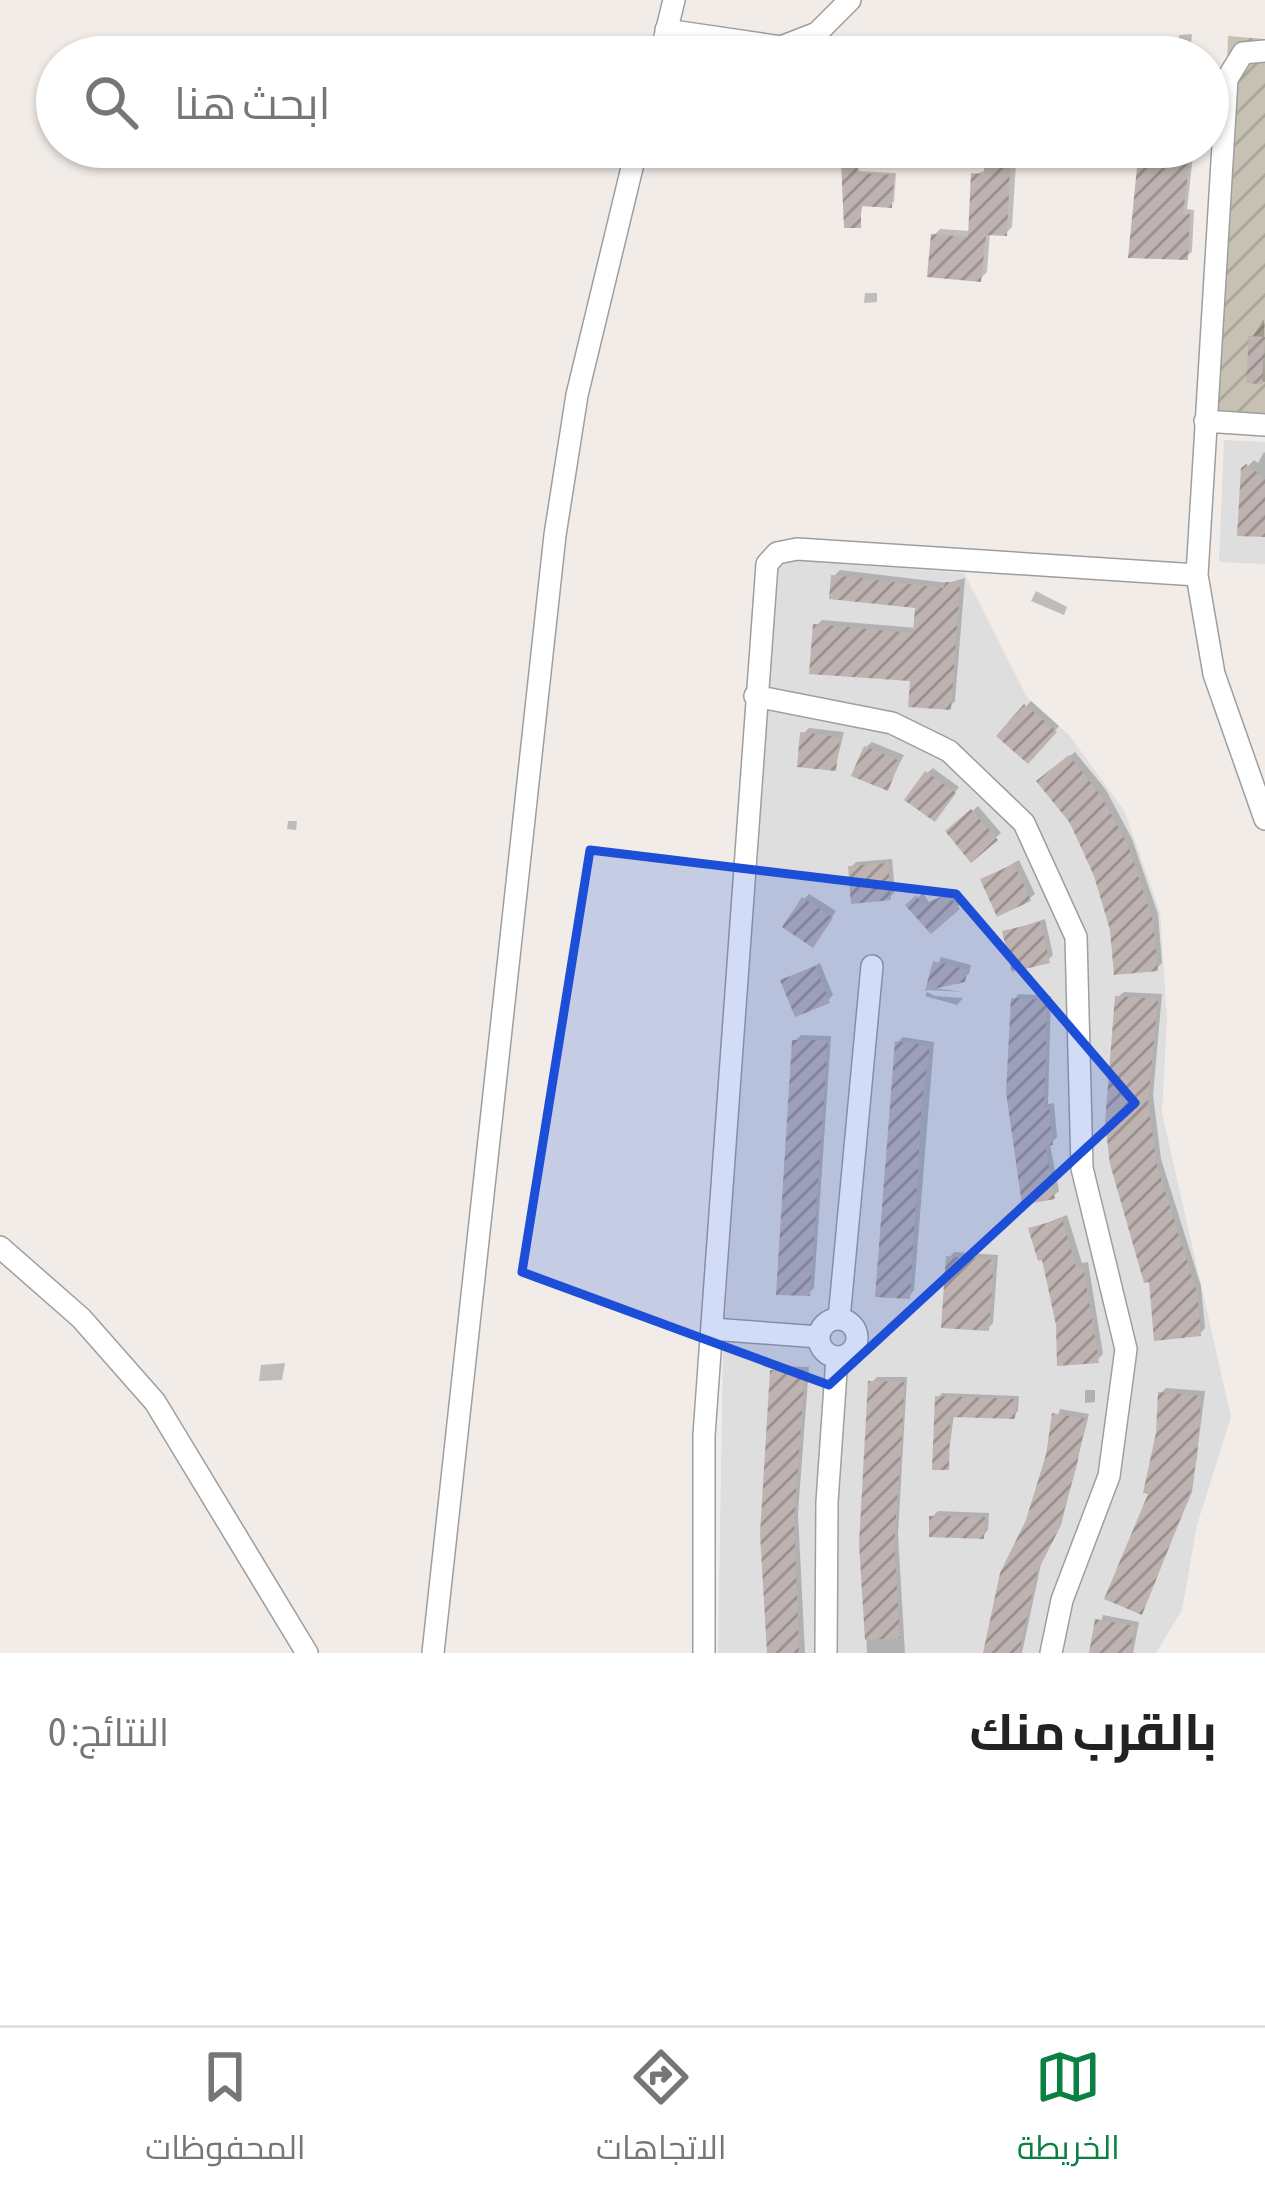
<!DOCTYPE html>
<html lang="ar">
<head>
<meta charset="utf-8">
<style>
	:root { --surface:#fff; --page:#f2f2f2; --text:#222; --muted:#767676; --line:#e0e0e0; --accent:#0b8043 }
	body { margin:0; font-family:"Asap Condensed",Cairo,sans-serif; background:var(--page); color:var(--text); direction:rtl }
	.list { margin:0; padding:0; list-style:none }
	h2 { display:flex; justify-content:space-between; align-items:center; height:156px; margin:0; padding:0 48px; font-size:51px }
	h2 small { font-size:39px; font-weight:400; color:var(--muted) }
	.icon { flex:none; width:66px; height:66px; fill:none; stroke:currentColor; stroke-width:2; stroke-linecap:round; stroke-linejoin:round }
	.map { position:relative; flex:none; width:1265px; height:1653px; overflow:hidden; direction:ltr }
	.search { position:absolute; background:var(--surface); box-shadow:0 3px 9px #0004; left:36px; right:36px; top:36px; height:132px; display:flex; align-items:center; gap:30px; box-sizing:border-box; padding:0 42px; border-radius:66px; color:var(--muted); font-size:45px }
	.sheet { height:372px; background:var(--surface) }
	nav { display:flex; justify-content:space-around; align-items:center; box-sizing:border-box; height:168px; border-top:3px solid var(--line); background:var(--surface); font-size:33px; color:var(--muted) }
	nav a { display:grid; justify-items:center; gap:6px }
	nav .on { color:var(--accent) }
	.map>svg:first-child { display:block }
	.residential { fill:#dfdede }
	.construction { fill:url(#construction-furrows) }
	.shadow { fill:#0003 }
	.building { fill:url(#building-hatch) }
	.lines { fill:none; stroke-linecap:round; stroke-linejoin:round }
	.minor-casing { stroke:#9e9e9e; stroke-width:24 }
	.minor { stroke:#fff; stroke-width:21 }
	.marked { fill:#1d4ed8; fill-opacity:0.2; stroke:#1d4ed8; stroke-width:9; stroke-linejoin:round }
</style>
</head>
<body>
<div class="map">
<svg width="1265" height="1653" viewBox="0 0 1265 1653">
	<defs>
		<pattern id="construction-furrows" width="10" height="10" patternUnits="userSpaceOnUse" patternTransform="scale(3)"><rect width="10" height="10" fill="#c6c1b3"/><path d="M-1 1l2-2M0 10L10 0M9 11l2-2" fill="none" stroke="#aaa69a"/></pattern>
		<pattern id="building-hatch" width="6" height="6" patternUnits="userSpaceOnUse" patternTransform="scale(3)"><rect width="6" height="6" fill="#beb3b1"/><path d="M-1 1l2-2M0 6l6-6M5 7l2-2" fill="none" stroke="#9a9190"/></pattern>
	</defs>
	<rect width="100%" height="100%" fill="#f1ece8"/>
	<path class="residential" d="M1224,440L1265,442V564L1219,562Z
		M792,560L964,573L1027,697L1070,736L1125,812L1160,912L1167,1019L1162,1113L1231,1417L1197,1525L1182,1610L1156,1653H718L723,1347L773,586L778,567Z"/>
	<path class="construction" d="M1228,36L1265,39V419L1215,416Z"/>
	<path class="shadow" d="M1192,34L1191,45H1179V35Z
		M988,42L1023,44L1022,57H982Z
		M907,45L957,48L956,57H904Z
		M989,147H1017L1012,227L1006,233L990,232L987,272L980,279L934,235L940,229L971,231L974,175L988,169Z
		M1194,147L1187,209L1194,210L1192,252L1186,257L1142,148Z
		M847,160H859V171L896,173L894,202L863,203L859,225Z
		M865,293H877V302L864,303Z
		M1264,319L1265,382L1249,380L1252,338Z
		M1264,452L1265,453V534L1244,470L1254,460L1258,463Z
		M840,570L948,583L965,578L955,701L949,707L913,678L816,626L822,620L917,628L918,605L834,576Z
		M1036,591L1067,607L1064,615L1031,601Z
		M1031,701L1059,726L1028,760L1000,736Z
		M809,728L844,732L835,768L803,734Z
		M872,742L904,755L887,788L866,747Z
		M1075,752L1106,790L1132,839L1158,914L1162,963L1157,968L1113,929L1097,875L1045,776Z
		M933,768L959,787L940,813L927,773Z
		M978,806L1001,833L972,858L949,832Z
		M288,821H297L296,830L287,829Z
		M892,859L895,892L890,897L851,867L856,862Z
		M1019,860L1035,894L1029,899L984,880Z
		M953,891L963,902L932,930L909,905L923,893L929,902Z
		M809,894L836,911L818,939L804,899Z
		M1045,919L1053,955L1048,960L1006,932Z
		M941,957L971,965L969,974L932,988L964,992L929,990Z
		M820,963L833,995L828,1000L784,981Z
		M927,992L935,996L963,998L957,1005L925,996Z
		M1124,992L1162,994L1153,1095L1161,1159L1201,1286L1205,1328L1200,1334L1157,1337L1118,997Z
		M1019,994L1051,996L1048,1104L1054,1103L1057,1137L1050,1144L1059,1191L1053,1196L1014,999Z
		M801,1035L831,1036L814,1288L809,1293L795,1041Z
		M903,1037L934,1042L914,1290L909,1296L898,1042Z
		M1067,1215L1082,1263L1088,1262L1103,1354L1097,1360L1059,1325L1044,1256L1031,1229Z
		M954,1252L998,1255L993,1323L988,1328L949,1258Z
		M285,1363L282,1380L259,1381L261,1365Z
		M778,1366L809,1367L798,1513L805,1653H768L772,1371Z
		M877,1377H907L898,1535L905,1653H867L862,1544L871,1383Z
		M1166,1388L1205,1391L1192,1492L1141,1611L1161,1393Z
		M1085,1390H1095V1402L1085,1403Z
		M942,1393L1019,1396L1018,1411L1014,1416L954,1414L947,1467L938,1398Z
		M1060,1409L1089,1414L1061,1525L1041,1564L1022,1653H986Z
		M938,1511L989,1513L988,1530L983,1536L932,1517Z
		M1103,1615L1139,1622L1133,1653H1092Z"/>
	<path class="building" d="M986,147H1011L1007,236L986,235L981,282L927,277L931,234L968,237L971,173L984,174Z
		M1139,147L1191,149L1183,214H1190L1188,260L1128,258Z
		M841,162H857V173L894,175L892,208L861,206V228H844Z
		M1249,336L1265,337L1262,384L1246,383Z
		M1246,464L1265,479V537L1237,536L1241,468Z
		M831,575L944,588L945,582L960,583L951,710L908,707L910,681L809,674L813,624L913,633L915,608L829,599Z
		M1024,704L1057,732L1028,764L996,736Z
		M800,732L840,737L836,771L797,767Z
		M864,746L900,761L888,791L851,776Z
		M1069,755L1101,796L1128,845L1153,921L1158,971L1114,975L1110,930L1094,876L1070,823L1036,781Z
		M925,771L956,793L935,822L904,800Z
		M971,809L998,840L971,863L945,831Z
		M888,863L891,900L851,904L848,866Z
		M1014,864L1031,901L997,917L980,879Z
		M947,894L960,909L931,934L905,905L916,895L923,905Z
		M802,897L833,918L813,948L782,927Z
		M1040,922L1050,963L1012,972L1002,931Z
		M933,961L968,970L965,982L925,991Z
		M815,966L830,1003L795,1017L780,980Z
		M1115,996L1158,999L1148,1102L1157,1166L1197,1293L1201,1336L1154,1341L1149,1282L1144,1283L1110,1164L1105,1123Z
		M1011,998L1047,1000L1044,1107H1049L1053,1145L1045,1146L1055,1199L1022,1205L1006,1092Z
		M792,1040H828L810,1296L776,1295Z
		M895,1041L930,1046L922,1099L910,1299L875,1297Z
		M1062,1219L1076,1267L1083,1266L1099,1363L1057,1366L1056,1325L1042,1260L1038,1261L1028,1228Z
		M946,1256L994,1260L989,1331L941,1328Z
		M770,1370L805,1371L794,1520L799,1653H767L760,1534Z
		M868,1381L904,1382L903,1420L894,1543L900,1638L865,1640L859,1544Z
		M1158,1392L1201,1396L1197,1458L1188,1500L1142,1615L1104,1599L1148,1494L1143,1493L1156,1433Z
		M935,1396L1016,1399L1015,1419L950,1417L949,1470H932Z
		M1052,1413L1086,1419L1076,1469L1057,1533L1037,1572L1019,1653H983L1000,1573L1026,1520L1046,1455Z
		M929,1516L985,1517L984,1539L929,1537Z
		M1095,1619L1135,1626L1130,1653H1089Z"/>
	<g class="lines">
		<g class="minor-casing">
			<path id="minor" d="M666,30L781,47L817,33L850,0
				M1265,51L1243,53L1227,79L1197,575L1214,674L1265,819
				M660,57L674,0
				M1205,421L1265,425
				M755,696L892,723L949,751L1024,823L1076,937L1082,1168L1126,1349L1109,1476L1062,1600L1051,1653
				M0,1247L81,1318L155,1402L307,1653
				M839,1319L872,966
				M819 1338a19 19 0 1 1 38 0a19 19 0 1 1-38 0Z
				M712,1329L819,1337
				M433,1653L555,535L577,395L637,147
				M704,1653V1435L767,564L777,553L797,549L1197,575
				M826,1653L827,1502L837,1357"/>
		</g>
		<use href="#minor" class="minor"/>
	</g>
	<path class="marked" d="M590,850L956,894L1135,1103L829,1385L522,1272Z"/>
</svg>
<div class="search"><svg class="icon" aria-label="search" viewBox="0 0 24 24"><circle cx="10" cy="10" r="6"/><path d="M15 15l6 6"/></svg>ابحث هنا</div>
</div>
<section class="sheet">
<h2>بالقرب منك<small>النتائج: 0</small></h2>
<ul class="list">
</ul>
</section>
<nav>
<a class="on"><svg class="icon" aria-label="map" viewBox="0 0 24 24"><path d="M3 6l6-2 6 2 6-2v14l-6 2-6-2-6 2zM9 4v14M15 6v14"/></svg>الخريطة</a>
<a><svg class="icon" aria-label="directions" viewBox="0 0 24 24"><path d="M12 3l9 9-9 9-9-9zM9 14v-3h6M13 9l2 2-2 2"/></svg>الاتجاهات</a>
<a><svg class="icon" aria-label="saved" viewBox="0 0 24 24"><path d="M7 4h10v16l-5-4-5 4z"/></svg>المحفوظات</a>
</nav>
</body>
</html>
